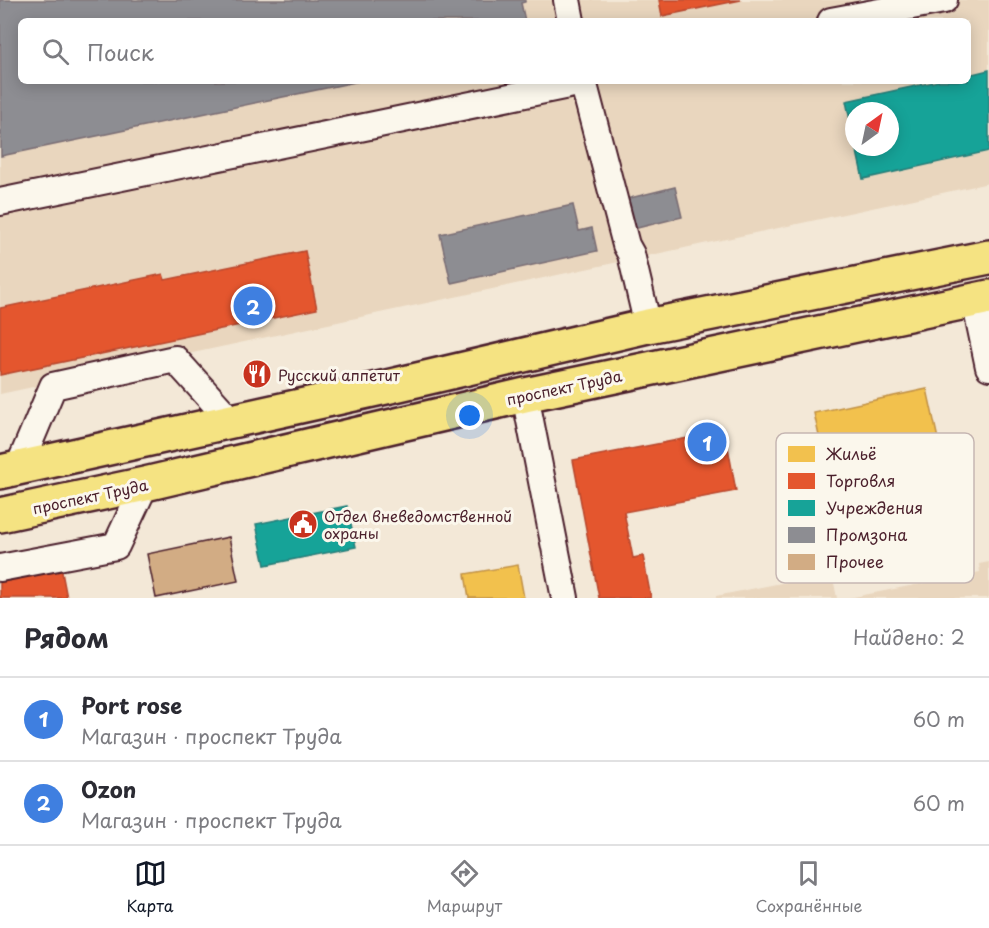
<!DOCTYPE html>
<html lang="ru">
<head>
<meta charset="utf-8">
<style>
	:root { --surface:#fff; --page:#f7f7f7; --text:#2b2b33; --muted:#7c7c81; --line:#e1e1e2; --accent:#111827 }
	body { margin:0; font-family:"Playpen Sans",sans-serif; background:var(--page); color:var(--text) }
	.compass { position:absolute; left:845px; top:102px; width:54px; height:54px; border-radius:50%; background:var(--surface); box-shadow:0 3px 15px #0003; rotate:33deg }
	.you { position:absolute; left:470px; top:416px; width:21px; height:21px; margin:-15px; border:4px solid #fff; border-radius:50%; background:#1a73e8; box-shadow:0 0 0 9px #1a73e833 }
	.badge { display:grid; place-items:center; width:39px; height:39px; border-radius:50%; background:var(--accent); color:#fff; font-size:20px; font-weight:700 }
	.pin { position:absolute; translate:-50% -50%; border:3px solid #fff; box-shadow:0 2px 6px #0006 }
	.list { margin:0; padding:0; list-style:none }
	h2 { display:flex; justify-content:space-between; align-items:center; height:78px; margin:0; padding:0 24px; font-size:26px }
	h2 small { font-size:20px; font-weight:400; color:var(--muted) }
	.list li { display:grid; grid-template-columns:39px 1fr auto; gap:18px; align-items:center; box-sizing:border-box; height:84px; padding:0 24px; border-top:2px solid var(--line) }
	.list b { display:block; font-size:22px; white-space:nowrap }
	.list p { margin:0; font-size:20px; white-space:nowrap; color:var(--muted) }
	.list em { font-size:20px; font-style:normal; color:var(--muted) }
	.icon { flex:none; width:33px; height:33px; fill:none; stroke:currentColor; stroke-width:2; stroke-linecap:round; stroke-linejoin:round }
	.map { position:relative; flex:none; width:989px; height:598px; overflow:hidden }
	.search { position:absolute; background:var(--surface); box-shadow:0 3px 15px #0003; left:18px; right:18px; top:18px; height:66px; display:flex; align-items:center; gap:15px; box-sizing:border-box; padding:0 21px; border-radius:9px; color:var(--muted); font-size:22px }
	.sheet { height:246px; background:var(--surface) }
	nav { display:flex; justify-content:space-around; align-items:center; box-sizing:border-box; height:84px; border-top:2px solid var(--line); background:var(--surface); font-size:16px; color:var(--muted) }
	nav a { display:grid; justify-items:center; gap:3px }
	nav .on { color:var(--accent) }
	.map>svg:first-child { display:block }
	.built { fill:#e9d6be; fill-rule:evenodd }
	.homes { fill:#f2c14e; stroke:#c09044; stroke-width:1.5 }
	.shops { fill:#e4572e; stroke:#b6462d; stroke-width:1.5 }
	.public { fill:#17a398; stroke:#267b77; stroke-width:1.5 }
	.industry { fill:#8d8d92; stroke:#796c73; stroke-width:1.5 }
	.building { fill:#d2ac84; stroke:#4a1f2b; stroke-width:1.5 }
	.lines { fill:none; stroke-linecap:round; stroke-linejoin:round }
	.minor-casing { stroke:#4a1f2b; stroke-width:30 }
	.major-casing { stroke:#4a1f2b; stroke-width:38 }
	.minor { stroke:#fbf7ec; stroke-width:26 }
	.major { stroke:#f5e382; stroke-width:33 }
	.labels { text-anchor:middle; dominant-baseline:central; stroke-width:6; stroke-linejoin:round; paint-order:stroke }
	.poi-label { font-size:15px; fill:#4a1f2b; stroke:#fbf7ec; text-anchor:start }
	.street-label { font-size:15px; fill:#4a1f2b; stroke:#fbf7ec }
	.key { fill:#fbf7ec; stroke:#c6b6b2; stroke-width:1.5 }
	.key-label { font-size:16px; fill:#4a1f2b }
</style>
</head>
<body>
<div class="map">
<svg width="989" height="598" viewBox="0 0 989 598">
	<rect width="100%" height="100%" fill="#f3e8d7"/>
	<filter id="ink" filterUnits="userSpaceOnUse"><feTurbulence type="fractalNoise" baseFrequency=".0167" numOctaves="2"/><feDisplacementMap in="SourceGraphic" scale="12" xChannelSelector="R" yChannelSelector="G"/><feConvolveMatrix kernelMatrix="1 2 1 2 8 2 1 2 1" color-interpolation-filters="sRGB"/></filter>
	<g filter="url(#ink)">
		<path class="built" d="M0,0H989V183L0,394ZM21,21H968V81H21ZM854,111H890V147H854Z
			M989,562V598H849L980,572L979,564Z
			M832,573L837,598H716V596Z"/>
		<path class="homes" d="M927,389L943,462L899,471L893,445L824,459L814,413Z
			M518,565L524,598H469L465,574Z"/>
		<path class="shops" d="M659,0H741L662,16Z
			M305,251L317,309L0,375V308L163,274L165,280Z
			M725,431L736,491L624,512L633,558L643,556L651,598H599L573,460Z
			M61,567L67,598H0V580Z"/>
		<path class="public" d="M989,70V151L863,179L856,147H890V111H854V139L846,101L939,81H968V75Z
			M347,506L356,547L265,565L256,524Z"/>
		<path class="industry" d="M0,0H525V2L521,3L525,21H21V81H360L1,156Z
			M675,187L682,217L633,229L626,199Z
			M573,205L579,231L592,228L597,251L451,283L440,234Z"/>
		<path class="building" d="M229,537L238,581L156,598L147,554Z"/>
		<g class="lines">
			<g class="minor-casing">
				<path id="minor" d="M567,0L571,21
					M831,21L944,0
					M583,81L626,245L631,254L648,326
					M0,202L583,82
					M975,300L989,367
					M525,395L565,598
					M18,469L53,386L175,359L231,421
					M0,568L116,546L145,484"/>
			</g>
			<g class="major-casing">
				<path id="major" d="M0,472L391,386L648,326L989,257
					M0,515L145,484L525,395L989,297"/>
			</g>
			<use href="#minor" class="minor"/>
			<use href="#major" class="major"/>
		</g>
	</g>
	<defs>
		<g id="restaurant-disc" transform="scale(1.5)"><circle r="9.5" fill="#c8321e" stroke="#fbf7ec"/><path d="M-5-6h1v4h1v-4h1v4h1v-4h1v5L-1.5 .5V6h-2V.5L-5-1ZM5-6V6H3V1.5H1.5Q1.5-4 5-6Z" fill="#fff"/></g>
		<g id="civic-disc" transform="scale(1.5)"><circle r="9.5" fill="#c8321e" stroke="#fbf7ec"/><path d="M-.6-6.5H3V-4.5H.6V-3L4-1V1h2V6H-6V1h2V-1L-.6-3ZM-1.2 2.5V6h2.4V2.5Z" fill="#fff"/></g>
	</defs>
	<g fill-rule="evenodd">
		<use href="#restaurant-disc" x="257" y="374"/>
		<use href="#civic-disc" x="303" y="524"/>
	</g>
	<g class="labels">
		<g class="poi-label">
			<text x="278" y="374">Русский аппетит</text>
			<text x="324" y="515">Отдел вневедомственной<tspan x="324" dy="17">охраны</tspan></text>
		</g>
		<g class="street-label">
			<text transform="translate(564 387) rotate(-12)">проспект Труда</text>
			<text transform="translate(90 496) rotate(-12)">проспект Труда</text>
		</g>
	</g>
	<rect x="776" y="433" width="198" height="150" rx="9" class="key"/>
	<rect x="788" y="446" width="27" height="16" fill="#f2c14e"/>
	<rect x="788" y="473" width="27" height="16" fill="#e4572e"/>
	<rect x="788" y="500" width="27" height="16" fill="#17a398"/>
	<rect x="788" y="527" width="27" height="16" fill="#8d8d92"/>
	<rect x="788" y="554" width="27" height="16" fill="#d2ac84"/>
	<g class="key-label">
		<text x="826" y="460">Жильё</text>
		<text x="826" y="487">Торговля</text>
		<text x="826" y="514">Учреждения</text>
		<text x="826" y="541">Промзона</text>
		<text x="826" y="568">Прочее</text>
	</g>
</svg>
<svg class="compass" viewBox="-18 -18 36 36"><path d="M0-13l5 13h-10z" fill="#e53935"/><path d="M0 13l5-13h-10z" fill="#7c7c81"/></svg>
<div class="you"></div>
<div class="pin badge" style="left:707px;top:442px;background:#3f7fe0">1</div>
<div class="pin badge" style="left:253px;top:306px;background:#3f7fe0">2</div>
<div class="search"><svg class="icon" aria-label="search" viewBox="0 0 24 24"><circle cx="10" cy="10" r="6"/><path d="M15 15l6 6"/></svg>Поиск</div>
</div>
<section class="sheet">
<h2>Рядом<small>Найдено: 2</small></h2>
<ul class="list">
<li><span class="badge" style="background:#3f7fe0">1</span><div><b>Port rose</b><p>Магазин · проспект Труда</p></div><em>60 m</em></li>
<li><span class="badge" style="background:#3f7fe0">2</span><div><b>Ozon</b><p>Магазин · проспект Труда</p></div><em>60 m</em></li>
</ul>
</section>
<nav>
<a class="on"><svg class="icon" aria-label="map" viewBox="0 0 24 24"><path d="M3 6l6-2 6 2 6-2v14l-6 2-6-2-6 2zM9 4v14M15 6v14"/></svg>Карта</a>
<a><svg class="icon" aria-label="directions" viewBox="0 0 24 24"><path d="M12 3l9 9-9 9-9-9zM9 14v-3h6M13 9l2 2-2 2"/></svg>Маршрут</a>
<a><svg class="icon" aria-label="saved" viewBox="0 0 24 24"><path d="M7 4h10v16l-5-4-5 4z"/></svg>Сохранённые</a>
</nav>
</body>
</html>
